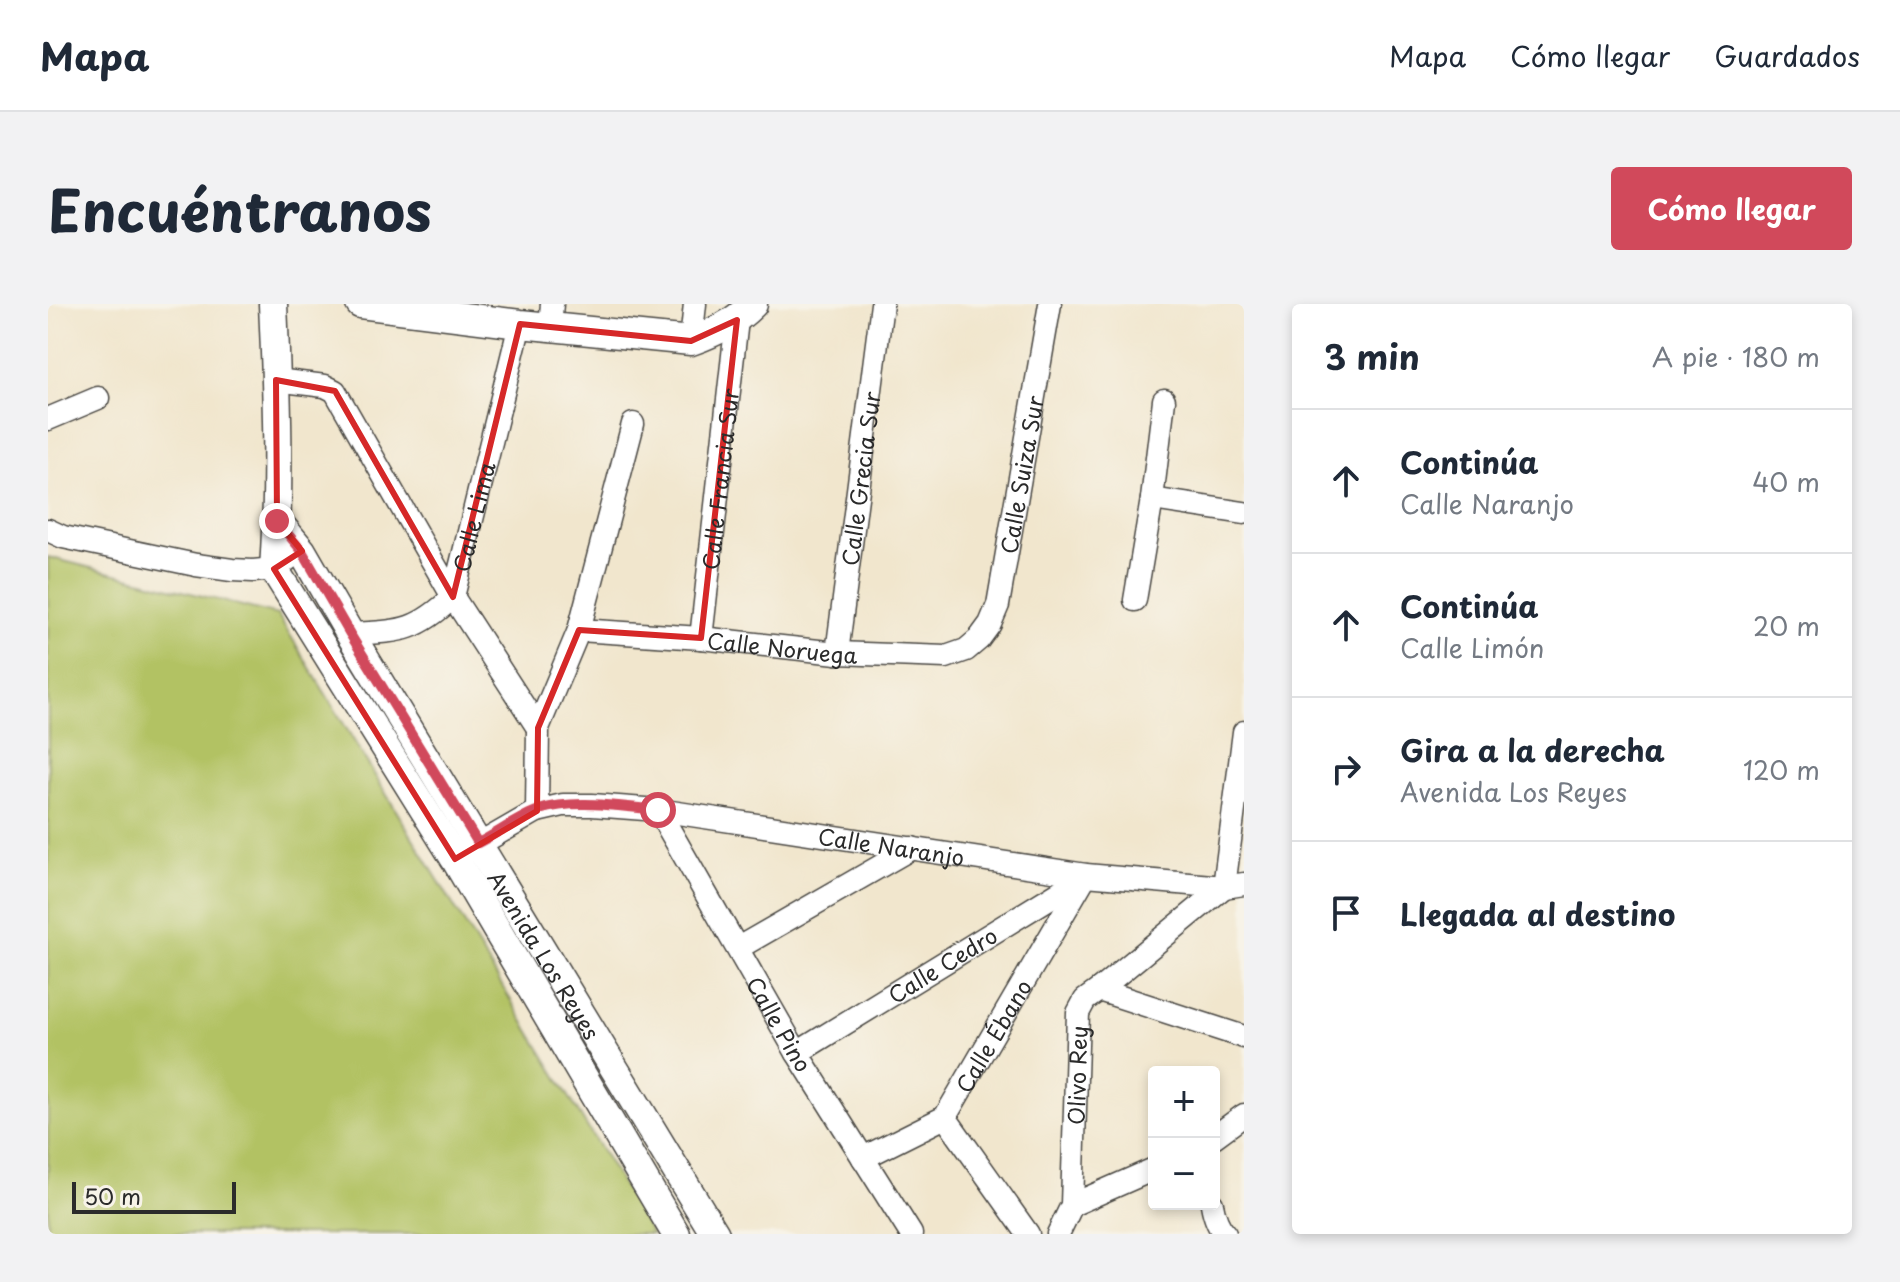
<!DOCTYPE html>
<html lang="es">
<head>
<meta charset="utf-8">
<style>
	:root { --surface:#fff; --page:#f2f2f3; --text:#1f2937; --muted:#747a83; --line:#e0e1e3; --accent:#d1495b }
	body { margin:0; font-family:"Playpen Sans",sans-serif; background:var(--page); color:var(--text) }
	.controls { position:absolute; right:24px; bottom:24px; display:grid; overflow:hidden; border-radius:8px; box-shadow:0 4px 12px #0003 }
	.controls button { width:72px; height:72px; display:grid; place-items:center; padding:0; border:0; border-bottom:2px solid var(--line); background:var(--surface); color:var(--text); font:40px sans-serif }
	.scale { position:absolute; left:24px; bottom:20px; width:164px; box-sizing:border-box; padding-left:8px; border:4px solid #2b2b2b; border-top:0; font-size:22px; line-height:28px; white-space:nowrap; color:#2b2b2b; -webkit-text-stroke:6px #f7f3e8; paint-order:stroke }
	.stop { position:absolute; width:24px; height:24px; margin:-18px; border:6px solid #d1495b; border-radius:50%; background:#fff }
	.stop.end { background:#d1495b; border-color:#fff; box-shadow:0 2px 8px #0008 }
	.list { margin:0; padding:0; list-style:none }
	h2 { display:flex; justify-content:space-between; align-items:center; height:104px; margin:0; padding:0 32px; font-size:34px }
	h2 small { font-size:26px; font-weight:400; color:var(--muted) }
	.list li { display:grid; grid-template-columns:52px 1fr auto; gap:24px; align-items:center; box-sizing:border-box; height:144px; padding:0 32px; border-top:2px solid var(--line) }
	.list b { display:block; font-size:30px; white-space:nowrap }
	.list p { margin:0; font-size:26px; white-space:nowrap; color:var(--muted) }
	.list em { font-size:26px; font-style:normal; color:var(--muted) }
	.icon { flex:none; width:44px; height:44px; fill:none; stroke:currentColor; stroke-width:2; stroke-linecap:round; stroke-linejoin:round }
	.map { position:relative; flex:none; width:1196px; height:930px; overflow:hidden; border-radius:8px }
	header { display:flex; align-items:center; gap:48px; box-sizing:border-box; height:112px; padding:0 40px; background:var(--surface); border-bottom:2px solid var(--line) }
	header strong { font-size:38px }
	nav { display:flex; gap:44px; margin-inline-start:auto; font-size:28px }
	.intro { display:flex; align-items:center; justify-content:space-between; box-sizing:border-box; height:192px; padding:0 48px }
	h1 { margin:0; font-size:56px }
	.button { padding:20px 36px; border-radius:8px; background:var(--accent); color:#fff; font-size:28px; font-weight:700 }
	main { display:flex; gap:48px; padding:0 48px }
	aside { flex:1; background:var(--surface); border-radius:8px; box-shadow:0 4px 12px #0003 }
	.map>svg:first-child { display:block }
	.grass { fill:#b2c264; stroke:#6e7648; stroke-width:2 }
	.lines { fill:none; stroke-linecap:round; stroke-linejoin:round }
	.minor-casing { stroke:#494743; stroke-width:25 }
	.tertiary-casing { stroke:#494743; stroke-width:31 }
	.minor { stroke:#fff; stroke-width:22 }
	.tertiary { stroke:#fff; stroke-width:28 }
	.route { stroke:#d1495b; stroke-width:10 }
	.marked { fill:none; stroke:#d62828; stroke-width:6; stroke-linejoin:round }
	.labels { text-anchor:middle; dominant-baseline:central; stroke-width:6; stroke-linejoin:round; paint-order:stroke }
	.street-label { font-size:22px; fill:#2b2b2b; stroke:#f7f3e8 }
</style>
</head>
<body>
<header>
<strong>Mapa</strong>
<nav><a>Mapa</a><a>Cómo llegar</a><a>Guardados</a></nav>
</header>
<div class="intro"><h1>Encuéntranos</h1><a class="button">Cómo llegar</a></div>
<main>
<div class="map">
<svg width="1196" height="930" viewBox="0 0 1196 930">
	<rect width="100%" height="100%" fill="#f7f3e8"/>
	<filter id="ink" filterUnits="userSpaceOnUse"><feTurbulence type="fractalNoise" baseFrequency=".0125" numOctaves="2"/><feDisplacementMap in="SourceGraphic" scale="16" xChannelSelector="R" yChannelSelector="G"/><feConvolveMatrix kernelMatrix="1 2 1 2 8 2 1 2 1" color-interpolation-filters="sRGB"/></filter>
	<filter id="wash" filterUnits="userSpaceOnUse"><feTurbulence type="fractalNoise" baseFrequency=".006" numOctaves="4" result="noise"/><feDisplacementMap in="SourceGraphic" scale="32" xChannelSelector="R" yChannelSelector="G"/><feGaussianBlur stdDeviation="1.8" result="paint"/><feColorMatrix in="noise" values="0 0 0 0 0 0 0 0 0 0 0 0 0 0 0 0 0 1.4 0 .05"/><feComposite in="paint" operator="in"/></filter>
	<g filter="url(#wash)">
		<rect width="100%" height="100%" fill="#f1e6cd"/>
		<path class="grass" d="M0,253L230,311L604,930H0Z"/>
	</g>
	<g filter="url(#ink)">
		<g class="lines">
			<g class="minor-casing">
				<g id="minor">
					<path d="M502,22L504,0"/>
					<path d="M643,37L647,0"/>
					<path d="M228,76L277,82L287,87L405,293L490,424"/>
					<path d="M0,115L50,94"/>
					<path d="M1104,195L1196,209"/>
					<path d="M0,226L15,233L148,261L184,266L205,267L226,265L239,256"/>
					<path d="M1087,296L1104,195L1116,96"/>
					<path id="s1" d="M531,326L653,334L789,349L898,353L918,346L931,335L942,320L950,301L1002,0"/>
					<path id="s2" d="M302,330C352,327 367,329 405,293L472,20"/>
					<path id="s3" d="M653,334L689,16"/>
					<path id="s4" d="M789,349L834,0"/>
					<path id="s5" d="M610,506L749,749L863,930"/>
					<path id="s6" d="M489,507L515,501H544L610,506L1038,571L1176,583L1196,580"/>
					<path d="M418,548L489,507L490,424L531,326L585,120"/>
					<path d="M690,644L864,544"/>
					<path d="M1051,686L1196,733"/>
					<path id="s7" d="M749,749L1034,574"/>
					<path d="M897,813L980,930"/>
					<path d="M1166,833L1196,811"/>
					<path id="s8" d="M815,854L897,813L1038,571"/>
					<path d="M1164,900C1166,911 1169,922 1177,930"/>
					<path d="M1024,901L1106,865"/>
					<path id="s9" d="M1010,930L1024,901L1030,709L1037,696L1051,686L1176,583L1196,428"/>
				</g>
			</g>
			<g class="tertiary-casing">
				<g id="tertiary">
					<path d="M225,0C229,88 232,177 226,265L407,555L628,930"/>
					<path d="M312,0L472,20L643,37C668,28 686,19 705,0"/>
					<path id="s10" d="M229,217L254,247L302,330L667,930"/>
				</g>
			</g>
			<use href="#minor" class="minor"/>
			<use href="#tertiary" class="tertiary"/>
		</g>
	</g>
	<g class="lines" filter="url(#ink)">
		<path class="route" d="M229,217L254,247L302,330L430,539C448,530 473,512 491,506C528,494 572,503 610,506"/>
	</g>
	<path class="marked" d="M689,16L653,334L531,326L490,424L489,507L407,555L226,265L254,247L229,217L228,76L287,87L405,293L472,20L643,37Z"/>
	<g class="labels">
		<g class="street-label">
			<text stroke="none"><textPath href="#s1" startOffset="578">Calle Suiza Sur</textPath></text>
			<text stroke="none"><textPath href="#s4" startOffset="176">Calle Grecia Sur</textPath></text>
			<text stroke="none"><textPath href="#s3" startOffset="160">Calle Francia Sur</textPath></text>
			<text stroke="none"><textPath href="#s2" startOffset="196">Calle Lima</textPath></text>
			<text stroke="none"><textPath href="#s1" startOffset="204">Calle Noruega</textPath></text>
			<text stroke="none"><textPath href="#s6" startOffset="358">Calle Naranjo</textPath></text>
			<text stroke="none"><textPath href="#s10" startOffset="510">Avenida Los Reyes</textPath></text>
			<text stroke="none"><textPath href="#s7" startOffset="170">Calle Cedro</textPath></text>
			<text stroke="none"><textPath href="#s5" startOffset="246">Calle Pino</textPath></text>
			<text stroke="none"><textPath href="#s8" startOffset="186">Calle Ébano</textPath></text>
			<text stroke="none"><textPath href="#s9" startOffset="162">Olivo Rey</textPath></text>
		</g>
	</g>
</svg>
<div class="controls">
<button>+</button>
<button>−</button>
</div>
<div class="scale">50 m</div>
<div class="stop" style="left:610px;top:506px"></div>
<div class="stop end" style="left:229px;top:217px"></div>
</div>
<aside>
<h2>3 min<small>A pie · 180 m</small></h2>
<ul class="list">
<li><svg class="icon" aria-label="ahead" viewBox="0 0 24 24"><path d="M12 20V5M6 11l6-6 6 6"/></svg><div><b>Continúa</b><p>Calle Naranjo</p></div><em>40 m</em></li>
<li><svg class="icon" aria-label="ahead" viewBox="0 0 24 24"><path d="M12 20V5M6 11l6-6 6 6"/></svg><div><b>Continúa</b><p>Calle Limón</p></div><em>20 m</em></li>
<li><svg class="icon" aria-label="right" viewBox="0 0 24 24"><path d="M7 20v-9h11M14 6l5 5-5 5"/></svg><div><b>Gira a la derecha</b><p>Avenida Los Reyes</p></div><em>120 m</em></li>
<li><svg class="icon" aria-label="arrive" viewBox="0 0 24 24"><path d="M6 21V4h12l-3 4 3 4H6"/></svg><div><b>Llegada al destino</b></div></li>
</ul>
</aside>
</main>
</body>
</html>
